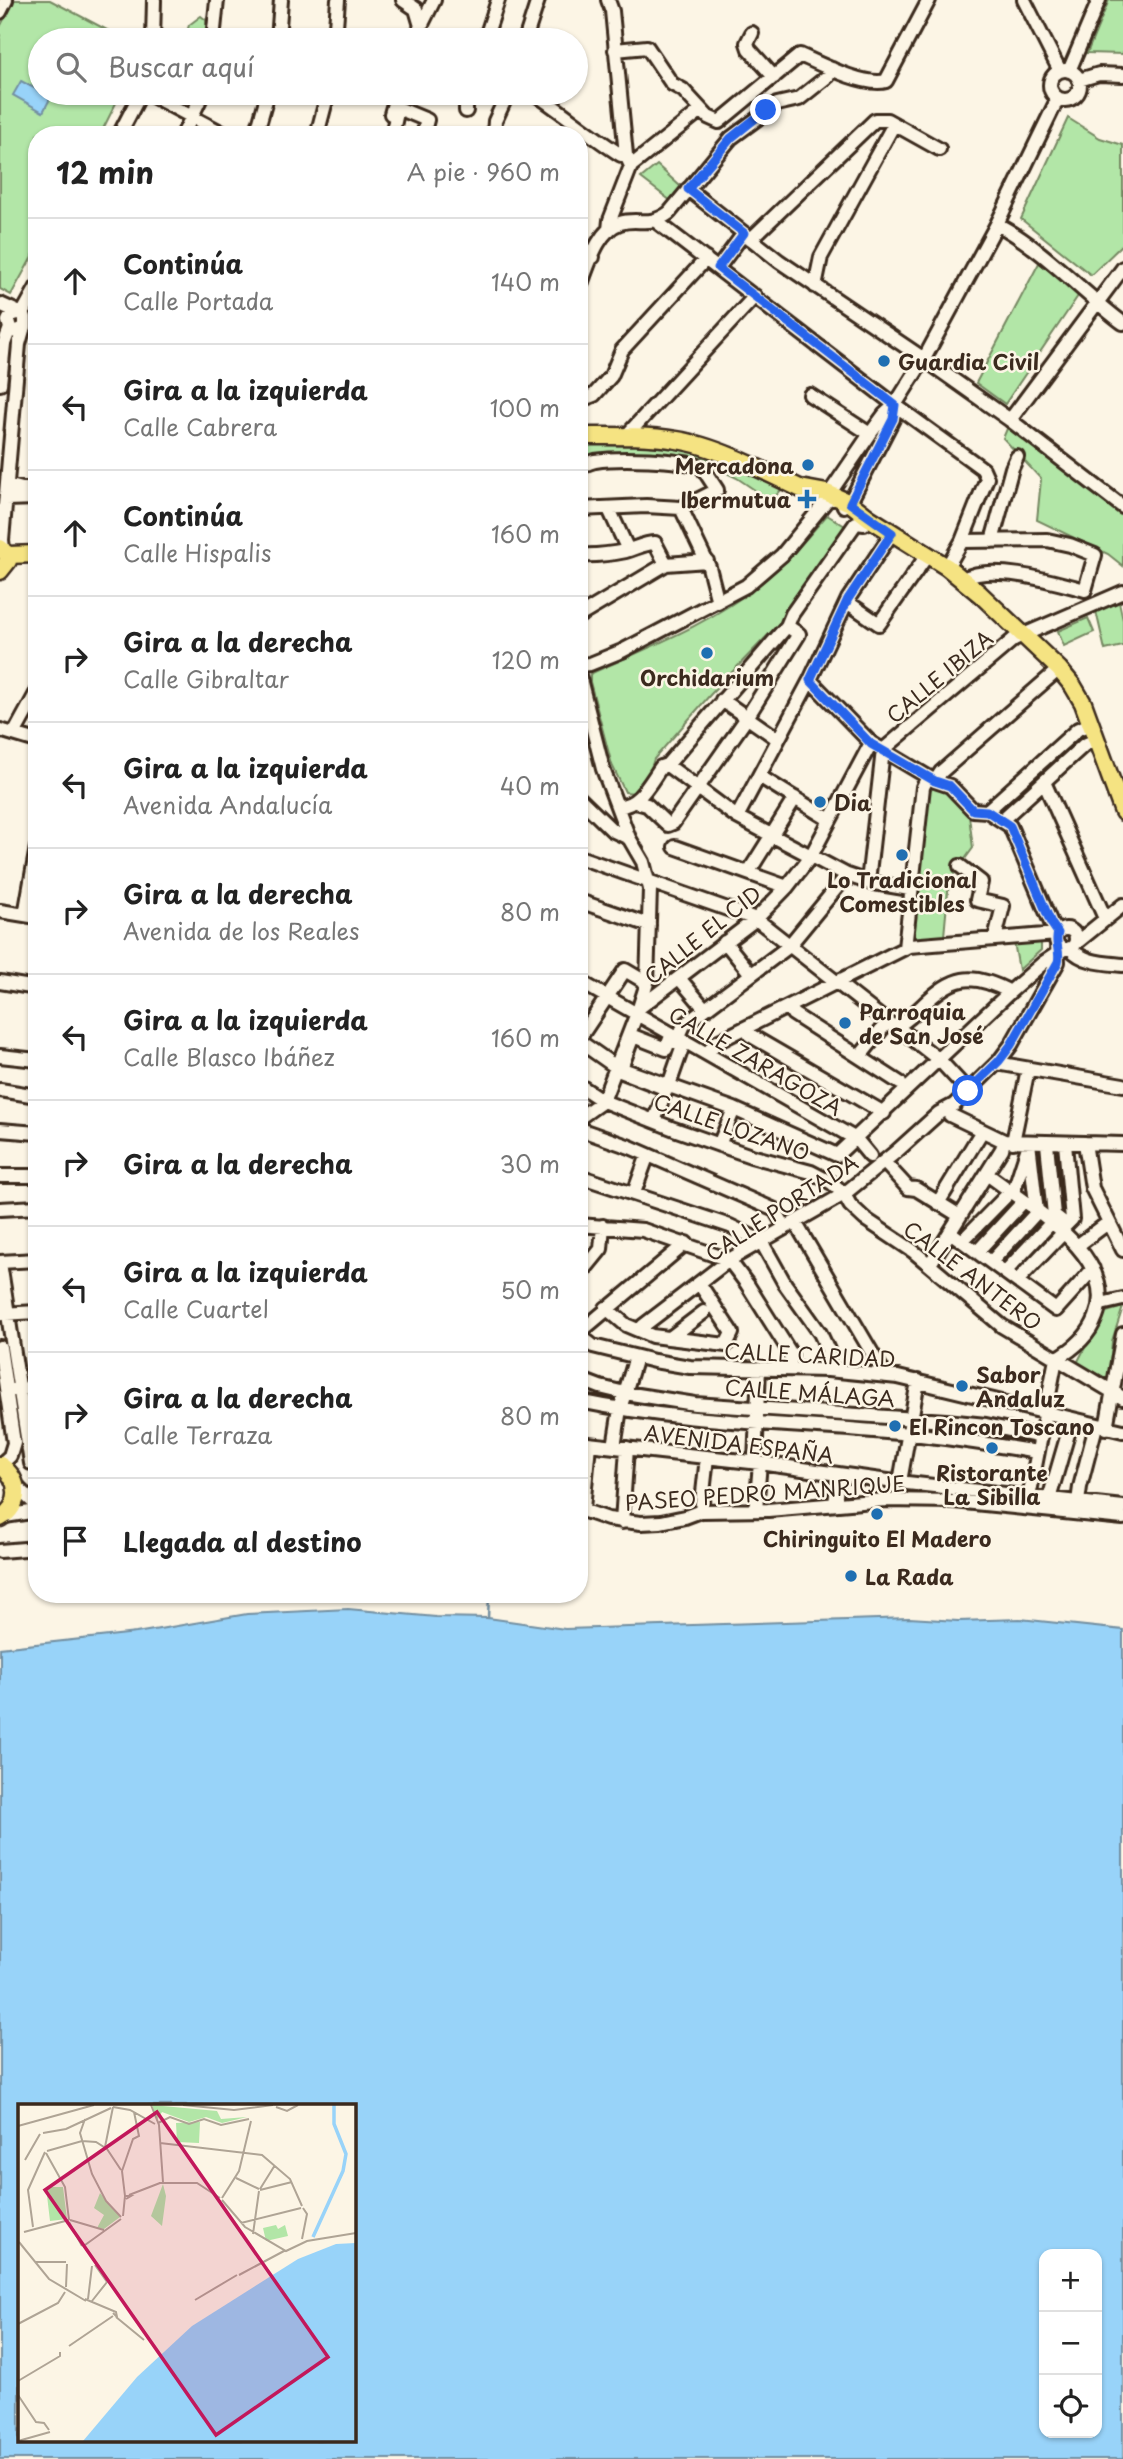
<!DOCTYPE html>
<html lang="es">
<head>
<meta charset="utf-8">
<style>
	:root { --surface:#fff; --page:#f2f2f2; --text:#222; --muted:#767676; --line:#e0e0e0 }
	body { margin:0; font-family:"Playpen Sans",sans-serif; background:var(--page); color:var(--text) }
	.controls { position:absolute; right:21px; bottom:21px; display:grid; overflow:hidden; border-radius:14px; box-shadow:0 2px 5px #0004 }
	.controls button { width:63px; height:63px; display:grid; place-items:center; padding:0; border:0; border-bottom:2px solid var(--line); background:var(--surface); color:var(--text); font:35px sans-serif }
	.stop { position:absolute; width:21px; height:21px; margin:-16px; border:5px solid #2563eb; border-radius:50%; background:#fff }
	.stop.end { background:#2563eb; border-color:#fff; box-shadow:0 2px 7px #0008 }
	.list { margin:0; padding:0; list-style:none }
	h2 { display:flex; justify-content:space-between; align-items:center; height:91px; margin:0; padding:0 28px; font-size:30px }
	h2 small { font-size:23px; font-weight:400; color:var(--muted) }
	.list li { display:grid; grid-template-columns:46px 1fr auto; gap:21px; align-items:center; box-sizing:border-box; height:126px; padding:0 28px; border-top:2px solid var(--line) }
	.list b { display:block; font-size:26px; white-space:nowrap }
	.list p { margin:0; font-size:23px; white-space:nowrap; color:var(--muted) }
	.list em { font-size:23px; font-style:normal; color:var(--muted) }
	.icon { flex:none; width:38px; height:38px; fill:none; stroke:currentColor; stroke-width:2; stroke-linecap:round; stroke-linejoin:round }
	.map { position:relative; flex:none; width:1123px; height:2459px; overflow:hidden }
	.search { position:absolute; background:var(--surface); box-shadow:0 2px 5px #0004; left:28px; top:28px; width:560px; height:77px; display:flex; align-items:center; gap:18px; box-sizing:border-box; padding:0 24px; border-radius:38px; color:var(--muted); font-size:26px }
	.panel { position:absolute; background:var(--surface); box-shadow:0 2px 5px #0004; left:28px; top:126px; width:560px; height:1477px; border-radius:28px }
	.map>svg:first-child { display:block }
	.green { fill:#b2e6a7; stroke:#768862; stroke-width:2 }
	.water { fill:#98d3f9; stroke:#738fa1; stroke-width:2; fill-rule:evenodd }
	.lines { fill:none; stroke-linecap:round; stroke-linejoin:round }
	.stream { stroke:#738fa1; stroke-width:2.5 }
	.minor-casing { stroke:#3b2a1e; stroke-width:18 }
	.major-casing { stroke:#3b2a1e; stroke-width:21 }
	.minor { stroke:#fcf5e5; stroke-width:12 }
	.major { stroke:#f5e382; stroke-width:16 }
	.route { stroke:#2563eb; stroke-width:9 }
	.poi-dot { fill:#1f6fb2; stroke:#fcf5e5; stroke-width:2.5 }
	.labels { text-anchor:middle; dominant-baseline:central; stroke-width:5; stroke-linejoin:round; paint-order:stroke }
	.poi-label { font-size:21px; font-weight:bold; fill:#3b2a1e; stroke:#fcf5e5; text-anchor:start }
	.street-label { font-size:21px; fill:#3b2a1e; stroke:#fcf5e5 }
	.inset-river { fill:none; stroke:#98d3f9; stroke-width:3.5 }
	.inset-road { fill:none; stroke:#afa495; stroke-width:2 }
	.view { fill:#c2185b; fill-opacity:0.15; stroke:#c2185b; stroke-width:3.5 }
	.inset-edge { fill:none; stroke:#3b2a1e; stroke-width:3.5 }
</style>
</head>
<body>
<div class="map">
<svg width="1123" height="2459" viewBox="0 0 1123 2459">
	<rect width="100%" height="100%" fill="#fcf5e5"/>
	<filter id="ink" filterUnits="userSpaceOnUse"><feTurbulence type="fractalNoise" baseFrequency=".0143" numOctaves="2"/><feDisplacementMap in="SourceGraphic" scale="14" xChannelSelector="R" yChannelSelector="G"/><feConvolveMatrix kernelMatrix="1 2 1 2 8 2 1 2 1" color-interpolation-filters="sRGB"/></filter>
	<g filter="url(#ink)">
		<path class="green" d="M14,0H50L126,40H40V93H121L100,135H37V248L11,295L0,289V27Z
			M1109,0H1123V54L1087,53Z
			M201,16L206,20L207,29L211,32L210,40H192L194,35L187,32L189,25Z
			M1068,118L1100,138L1123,145V244L1091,275L1021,219Z
			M657,165L681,187L671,201L641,178Z
			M1039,263L1080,293L1005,404L976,383Z
			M1009,424L1123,513V566L1108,554L1037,520L1041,479L1003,438Z
			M661,443L703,453L782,489L771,501L737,478L698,459L579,455V444Z
			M827,515L850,529L792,610L710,695L654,759L649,774L634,793L625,792L612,765L590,682V674C647,648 710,624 760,584C785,565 806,539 827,515Z
			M1119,602L1123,620V646L1105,650L1096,611Z
			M1088,618L1094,632L1064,646L1058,631Z
			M926,784L945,787L969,816L973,848L949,881L944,936L908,939Z
			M1041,941V950L1019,970L1014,942Z
			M1123,1307L1112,1341L1109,1380L1077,1363L1103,1313Z"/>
		<path class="water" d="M21,81L51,97L43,112L13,95Z
			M348,1609L436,1617L488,1618L565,1629L909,1618L958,1621L1020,1619L1123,1630V2459H0V1648L136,1633L247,1614ZM19,2106H354V2440H19ZM1097,2254V2433H1044V2254Z"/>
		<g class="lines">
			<path class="stream" d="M488,1618L489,1594"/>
			<g class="minor-casing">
				<path id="minor" d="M403,0L416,9L421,26
					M608,0L612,11L626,155L631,166
					M1024,0L1060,71
					M0,12L6,0
					M752,33L747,43L749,49L774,77
					M153,40L154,0
					M213,40L217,0
					M278,40L281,0
					M335,40L338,0
					M414,40L434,0
					M485,40L498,0
					M525,40L538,0
					M615,50L647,47L672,84L683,90L708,117L719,122L800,55C820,64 865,87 886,81L929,0
					M1050 85a15 15 0 1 1 30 0a15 15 0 1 1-30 0Z
					M1069,71L1099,0
					M1079,80L1099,74L1123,75
					M147,93L226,135
					M534,93C564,113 591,136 621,155H626
					M466,111V102L469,93
					M391,114L397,93
					M119,135L141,93
					M183,135L203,93
					M256,135L268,93
					M317,135L328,93
					M392,135L398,108L427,120L423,135
					M494,135L495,121L508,93
					M631,166L700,111
					M688,189L779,261L924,359L1010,420L1123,507
					M657,222L895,405L983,469L987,478L962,541L947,567
					M997,224C1045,250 1080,291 1123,323
					M609,230L610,220L631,166
					M751,239L875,120H887L939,149
					M579,242L593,257
					M718,268L744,233
					M815,286L821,257L894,124
					M579,289C588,268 596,231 620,223C639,217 648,228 669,213L731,138L777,104L799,99L828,76L832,69
					M0,304L22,314L25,317V327L16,332L10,328L8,321L11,315L18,313
					M22,314L37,287
					M0,384L4,344L10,328
					M579,393L589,397L594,395L611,376L622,350L706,259
					M810,395L870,434
					M1010,420L1123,268
					M626,436L755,296
					M579,467C584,465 590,462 595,461C619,457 678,459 702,467L717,490L681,508L646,506L579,509
					M7,485L22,489H37
					M6,499L37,498
					M833,499L829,494L870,434L884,415L895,405L924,359L997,224L1058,98
					M844,506L849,504L893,419L895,405
					M681,508L709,567L718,602
					M609,509L628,550
					M962,541L1047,540L1070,545L1095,555L1085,590
					M992,541L1012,468L1017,457
					M3,549L2,540L19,344L23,330
					M579,555C595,556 611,554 626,551C636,548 645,543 655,543L666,564
					M964,579C991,563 1055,582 1085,590
					M847,602L879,624L928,554
					M579,616L666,564L707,561
					M579,665L590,664L622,651L746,586L782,555L828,499L826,493
					M579,675L603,769L629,838L643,862L650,889L647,983L639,1008L603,1101L579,1118
					M810,680L871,743L935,781L950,786L973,810L987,811L1010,826L1051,923L1058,933
					M722,700L778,739
					M0,730L37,741
					M14,734L37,692
					M883,750L1014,639L1123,592
					M667,765L737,817L847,875L868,882L910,889
					M759,776L830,820
					M935,781L941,772L1059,669
					M1044,782L1104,916
					M579,798L612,830L629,838
					M636,802L647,805L668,825L673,823L746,719L799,634L787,626
					M617,806C638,808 650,782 661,767L667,765L787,626L792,614L856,523L864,524L869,518
					M987,811L1078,729L1091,724
					M737,817L810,680L848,599L892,533
					M1002,820L1084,745L1096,740
					M675,847L787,887
					M579,857L756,919L891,1025L896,1026L938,1059
					M960,866L981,882L977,900L1003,906L995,938
					M748,873L795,798
					M868,882L883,750
					M579,901L649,925
					M0,911L37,917
					M25,915L37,847
					M1056 939a10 10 0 1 1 20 0a10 10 0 1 1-20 0Z
					M725,942L751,974
					M1076,943L1123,905
					M905,948L923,787L928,777
					M1070,948C1083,963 1105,963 1123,965
					M679,978L705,1009
					M579,981L856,1139L870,1156
					M0,982L37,988
					M789,1007L793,1014L900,1083
					M639,1008L756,919L787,887L811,856L871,743
					M896,1026C907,1022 914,1013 922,1006C952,976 971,971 1010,992
					M745,1029L750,1035L884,1113
					M633,1036L666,1049L670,1039L683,1045L669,1085L666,1083L664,1088L620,1071Z
					M679,1036L684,1025L788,947L847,875
					M579,1039L625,970L647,983
					M579,1041L616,1067
					M708,1053L715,1043L909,946L1057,934
					M0,1056L37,1060
					M860,1056L885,1025V1021
					M999,1061L1002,1064L1123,1085
					M943,1064L968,1091
					M622,1069L734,1109L837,1155L1010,992L1043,963L1064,949
					M579,1085L603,1101L674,1129L751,1156L811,1172L832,1183L844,1194L850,1205L865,1219L913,1251L1002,1326L1123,1398
					M0,1090L37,1096
					M947,1110L950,1115L1004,1141L1123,1144
					M654,1121L667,1087
					M579,1129L630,1147L775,1210L785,1227
					M0,1130L37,1133
					M1013,1142L1028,1069
					M1085,1143L1092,1188L1123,1250
					M1047,1144L1054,1215L1063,1222
					M719,1145L734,1109
					M884,1162L908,1188L916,1189L960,1216
					M987,1174C1027,1205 1120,1256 1096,1317C1089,1336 1074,1349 1056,1359
					M0,1176H37
					M579,1176L730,1226L761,1241L785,1284L820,1333L828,1350V1370
					M634,1193L647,1157
					M938,1203L982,1131
					M0,1209L37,1207
					M795,1222L885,1375
					M579,1225L643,1230L729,1260L747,1284L791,1354L790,1369
					M1061,1230L1072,1219L1065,1144
					M950,1232L1056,1310L1093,1269
					M962,1241L1015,1187L1027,1150
					M1077,1246L1109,1222
					M977,1252L1023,1202
					M0,1262L37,1260
					M991,1262L1037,1212L1029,1143
					M0,1263L31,1463L37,1465
					M930,1264L1002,1149L1004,1141
					M1005,1272L1052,1222
					M579,1276L601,1249L603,1226
					M1017,1281L1064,1232
					M1101,1304L1123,1299
					M606,1308L626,1325L652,1336L726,1345L732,1333L699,1283
					M2,1314L37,1312
					M579,1333L686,1243
					M645,1333L643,1326L729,1260L844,1194L897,1151L939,1113L954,1105L999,1061L1011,1045L1058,962L1057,943
					M579,1335L593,1346L654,1361L690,1367L828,1370L898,1377L1123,1431
					M670,1338L704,1312
					M0,1347L14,1443L10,1456L0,1465
					M579,1379L600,1387L625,1393L695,1404L946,1421L986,1425L1041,1437
					M13,1390L37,1387
					M579,1401C689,1424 799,1423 910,1434C953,1438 995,1445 1037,1452
					M1106,1428L1123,1334
					M579,1443L760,1463L895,1482
					M614,1447L620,1409L636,1357
					M755,1462L759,1368
					M901,1476L918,1381
					M907,1483L1123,1507
					M17,1487L37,1506
					M1029,1497L1056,1359
					M1049,1499L1072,1420
					M1078,1502L1080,1487L1096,1426
					M835,1504L838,1478
					M579,1509L608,1519L641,1523L661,1522L685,1517L701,1511L768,1510L885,1500L954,1501L1123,1518
					M583,1509L589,1444
					M756,1510L760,1463
					M701,1511L707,1457
					M5,1516L37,1511
					M622,1522L627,1448
					M0,1551L37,1548"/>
			</g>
			<g class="major-casing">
				<path id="major" d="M579,436C612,436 645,435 677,440C717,446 770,474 808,492
					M800,488L827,493L850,503L869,518L947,567L980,594L1059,669L1073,686L1083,703L1123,812
					M0,548L8,555V561L0,571
					M8,555L37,554
					M0,1465C21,1479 22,1506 0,1518"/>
			</g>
			<use href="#minor" class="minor"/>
			<use href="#major" class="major"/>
		</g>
	</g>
	<g class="lines" filter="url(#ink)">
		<path class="route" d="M766,110L731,138L688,189L744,233L718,268L895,405L893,419L850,503L892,533L848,599L810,680L871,744L935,781L950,786L973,810L987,811L1010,826L1051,923L1058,933C1054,943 1061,952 1058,962L1011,1045L999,1061L968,1091"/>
	</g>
	<g class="poi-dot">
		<circle cx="884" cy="361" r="7"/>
		<circle cx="808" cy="465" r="7"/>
		<path d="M803.5 488.5h7v7h7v7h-7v7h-7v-7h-7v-7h7z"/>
		<circle cx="707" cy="653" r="7"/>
		<circle cx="820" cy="802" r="7"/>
		<circle cx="902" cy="855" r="7"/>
		<circle cx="845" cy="1023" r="7"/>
		<circle cx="962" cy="1386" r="7"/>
		<circle cx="895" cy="1426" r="7"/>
		<circle cx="992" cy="1448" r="7"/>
		<circle cx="877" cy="1514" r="7"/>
		<circle cx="851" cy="1576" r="7"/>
	</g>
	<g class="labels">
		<g class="poi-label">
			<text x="898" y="361">Guardia Civil</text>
			<text x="794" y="465" text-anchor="end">Mercadona</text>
			<text x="791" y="499" text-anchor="end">Ibermutua</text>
			<text x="707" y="677" text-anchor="middle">Orchidarium</text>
			<text x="834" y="802">Dia</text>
			<text x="902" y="879" text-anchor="middle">Lo Tradicional<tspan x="902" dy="24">Comestibles</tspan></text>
			<text x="859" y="1011">Parroquia<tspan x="859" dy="24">de San José</tspan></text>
			<text x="976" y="1374">Sabor<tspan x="976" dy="24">Andaluz</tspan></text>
			<text x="909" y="1426">El Rincon Toscano</text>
			<text x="992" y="1472" text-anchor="middle">Ristorante<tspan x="992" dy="24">La Sibilla</tspan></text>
			<text x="877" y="1538" text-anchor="middle">Chiringuito El Madero</text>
			<text x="865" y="1576">La Rada</text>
		</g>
		<g class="street-label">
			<text transform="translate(939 676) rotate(-40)">CALLE IBIZA</text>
			<text transform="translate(702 934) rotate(-39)">CALLE EL CID</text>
			<text transform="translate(756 1060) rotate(30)">CALLE ZARAGOZA</text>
			<text transform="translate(732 1126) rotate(19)">CALLE LOZANO</text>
			<text transform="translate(781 1207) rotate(-33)">CALLE PORTADA</text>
			<text transform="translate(973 1275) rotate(37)">CALLE ANTERO</text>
			<text transform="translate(810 1354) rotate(3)">CALLE CARIDAD</text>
			<text transform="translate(810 1392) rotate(4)">CALLE MÁLAGA</text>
			<text transform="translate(739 1443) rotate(7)">AVENIDA ESPAÑA</text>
			<text transform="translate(765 1492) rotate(-4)">PASEO PEDRO MANRIQUE</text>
		</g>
	</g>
	<g transform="translate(18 2104)">
		<rect width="338" height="338" fill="#fcf5e5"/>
		<path d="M134,1L199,7L203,15L229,13L204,19L188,13L171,18L144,8L139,16ZM182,18L181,39L159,38L158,19ZM145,80L148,92L144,122L133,112ZM28,83H45L49,115L32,117ZM82,89L102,113L86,125L79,124L86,111L76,104ZM258,121L260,125L267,121L270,132L248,137L245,124Z" fill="#b2e6a7"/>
		<path d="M338,139V337H65L119,273L174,222L280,155L318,140Z" fill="#98d3f9"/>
		<path class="inset-river" d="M295,133L325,67L328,50L316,20V1"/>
		<path class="inset-road" d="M133,1L141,21L145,78M165,1L216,6L255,1M95,3L112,6L137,20M258,3L269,7L280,1M67,15L62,29L74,70L88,97L103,113M140,19L152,13L171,20L186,15L203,21L231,15M0,22L76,1M25,29L48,25L93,4M142,39L244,51L272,75L284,102M87,43L95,3M29,47L64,37L78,38L89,45L103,66M28,49L47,83L51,116M7,56L22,30M218,74L241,85M141,79H179L202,94M242,85L257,61M242,86L274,78M111,91L142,79M107,92L104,67L115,35L121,32L116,8M204,94L221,67L233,17M204,96L227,123L268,147L289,137L338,129M105,112L107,92H113L108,95M52,116L86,126M51,118L64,142M223,119L283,104M15,123L10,86L27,48M6,128L51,116M235,130L241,87M284,135L289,110L285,104M1,138L31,175L68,197M67,141L103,115M17,158H48M221,171L266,147M48,183L49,160M67,195L98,208L99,213L95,209M70,195L74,162M177,196L219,171M74,197L89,178L77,161M98,213L126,236M0,220L40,199L47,188M51,242L95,212M0,277L42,252V248M0,291L18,318L26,319L31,326M0,337L32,328"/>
		<path class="view" d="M139,8L310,253L198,331L27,86Z"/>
		<rect width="338" height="338" class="inset-edge"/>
	</g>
</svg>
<div class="controls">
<button>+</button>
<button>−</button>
<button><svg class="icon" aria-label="locate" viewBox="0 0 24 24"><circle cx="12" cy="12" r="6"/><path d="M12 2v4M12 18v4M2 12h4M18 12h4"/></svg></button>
</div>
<div class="stop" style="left:968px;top:1091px"></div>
<div class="stop end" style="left:766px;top:110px"></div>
<div class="search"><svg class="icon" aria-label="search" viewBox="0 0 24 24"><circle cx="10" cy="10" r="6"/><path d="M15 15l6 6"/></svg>Buscar aquí</div>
<section class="panel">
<h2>12 min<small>A pie · 960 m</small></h2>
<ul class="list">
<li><svg class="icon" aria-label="ahead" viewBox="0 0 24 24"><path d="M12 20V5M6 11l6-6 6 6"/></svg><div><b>Continúa</b><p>Calle Portada</p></div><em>140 m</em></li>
<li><svg class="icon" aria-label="left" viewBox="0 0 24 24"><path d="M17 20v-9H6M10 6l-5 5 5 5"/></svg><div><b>Gira a la izquierda</b><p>Calle Cabrera</p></div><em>100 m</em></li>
<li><svg class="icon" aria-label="ahead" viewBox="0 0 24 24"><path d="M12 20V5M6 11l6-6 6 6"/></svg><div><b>Continúa</b><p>Calle Hispalis</p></div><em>160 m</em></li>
<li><svg class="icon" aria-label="right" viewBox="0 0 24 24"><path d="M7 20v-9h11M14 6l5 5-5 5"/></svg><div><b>Gira a la derecha</b><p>Calle Gibraltar</p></div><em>120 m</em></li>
<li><svg class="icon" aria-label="left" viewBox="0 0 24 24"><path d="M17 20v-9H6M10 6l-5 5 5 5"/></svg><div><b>Gira a la izquierda</b><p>Avenida Andalucía</p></div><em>40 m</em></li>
<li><svg class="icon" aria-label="right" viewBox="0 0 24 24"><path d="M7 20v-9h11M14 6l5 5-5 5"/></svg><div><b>Gira a la derecha</b><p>Avenida de los Reales</p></div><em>80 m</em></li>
<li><svg class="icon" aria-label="left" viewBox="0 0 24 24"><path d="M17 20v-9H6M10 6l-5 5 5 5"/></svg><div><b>Gira a la izquierda</b><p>Calle Blasco Ibáñez</p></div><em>160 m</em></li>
<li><svg class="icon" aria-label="right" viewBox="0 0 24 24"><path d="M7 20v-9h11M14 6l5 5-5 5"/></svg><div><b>Gira a la derecha</b></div><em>30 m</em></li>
<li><svg class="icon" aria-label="left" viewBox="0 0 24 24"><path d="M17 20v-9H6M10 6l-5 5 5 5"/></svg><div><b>Gira a la izquierda</b><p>Calle Cuartel</p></div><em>50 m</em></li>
<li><svg class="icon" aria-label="right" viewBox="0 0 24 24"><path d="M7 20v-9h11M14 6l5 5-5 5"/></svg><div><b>Gira a la derecha</b><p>Calle Terraza</p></div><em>80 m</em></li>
<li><svg class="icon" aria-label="arrive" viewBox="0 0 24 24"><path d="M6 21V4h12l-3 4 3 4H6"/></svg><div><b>Llegada al destino</b></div></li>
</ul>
</section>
</div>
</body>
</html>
